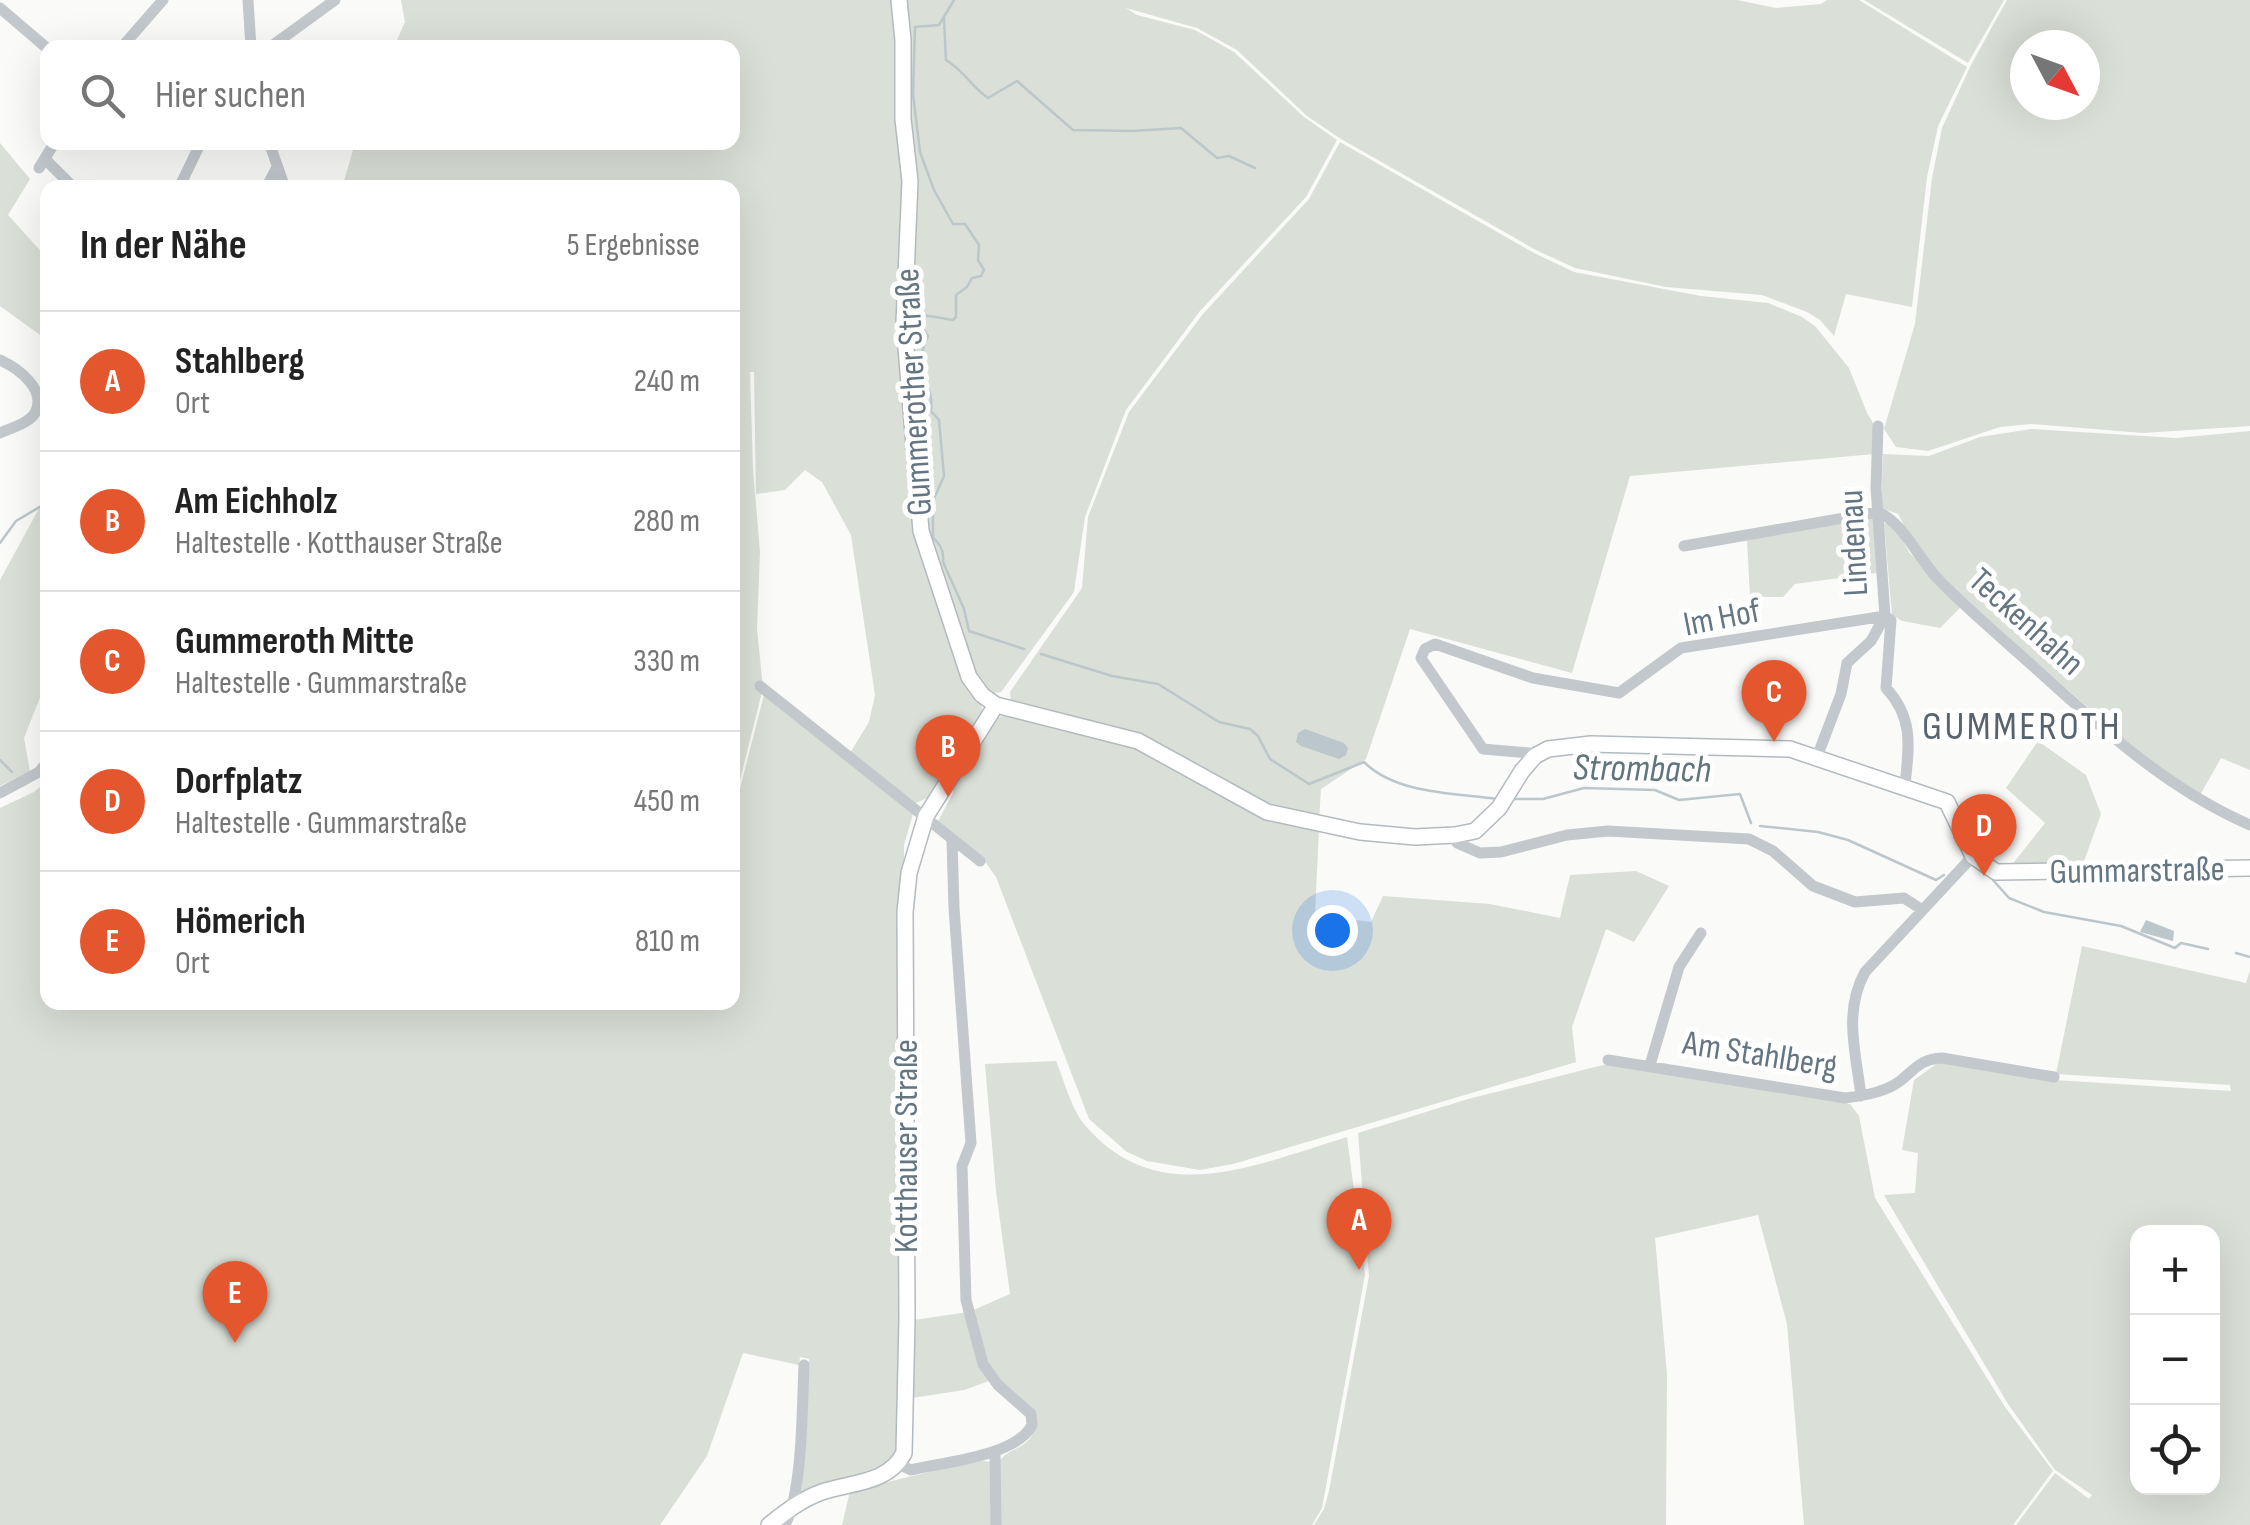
<!DOCTYPE html>
<html lang="de">
<head>
<meta charset="utf-8">
<style>
	:root { --surface:#fff; --page:#f6f6f6; --text:#222; --muted:#767676; --line:#e0e0e0; --accent:#e4572e }
	body { margin:0; font-family:"Sofia Sans Condensed",sans-serif; background:var(--page); color:var(--text) }
	.controls { position:absolute; right:30px; bottom:30px; display:grid; overflow:hidden; border-radius:20px; box-shadow:0 10px 40px #0002 }
	.controls button { width:90px; height:90px; display:grid; place-items:center; padding:0; border:0; border-bottom:2px solid var(--line); background:var(--surface); color:var(--text); font:50px sans-serif }
	.compass { position:absolute; left:2010px; top:30px; width:90px; height:90px; border-radius:50%; background:var(--surface); box-shadow:0 10px 40px #0002; rotate:131deg }
	.you { position:absolute; left:1332px; top:930px; width:35px; height:35px; margin:-25px; border:8px solid #fff; border-radius:50%; background:#1a73e8; box-shadow:0 0 0 15px #1a73e833 }
	.badge { display:grid; place-items:center; width:65px; height:65px; border-radius:50%; background:var(--accent); color:#fff; font-size:32px; font-weight:700 }
	.pin { position:absolute; translate:-50% -82px; filter:drop-shadow(0 2px 5px #0008) }
	.pin::after { content:''; position:absolute; top:52px; width:35px; height:30px; background:inherit; clip-path:polygon(0 0,100% 0,50% 100%) }
	.list { margin:0; padding:0; list-style:none }
	h2 { display:flex; justify-content:space-between; align-items:center; height:130px; margin:0; padding:0 40px; font-size:42px }
	h2 small { font-size:32px; font-weight:400; color:var(--muted) }
	.list li { display:grid; grid-template-columns:65px 1fr auto; gap:30px; align-items:center; box-sizing:border-box; height:140px; padding:0 40px; border-top:2px solid var(--line) }
	.list b { display:block; font-size:38px; white-space:nowrap }
	.list p { margin:0; font-size:32px; white-space:nowrap; color:var(--muted) }
	.list em { font-size:32px; font-style:normal; color:var(--muted) }
	.icon { flex:none; width:55px; height:55px; fill:none; stroke:currentColor; stroke-width:2; stroke-linecap:round; stroke-linejoin:round }
	.map { position:relative; flex:none; width:2250px; height:1525px; overflow:hidden }
	.search { position:absolute; background:var(--surface); box-shadow:0 10px 40px #0002; left:40px; top:40px; width:700px; height:110px; display:flex; align-items:center; gap:25px; box-sizing:border-box; padding:0 35px; border-radius:20px; color:var(--muted); font-size:38px }
	.panel { position:absolute; background:var(--surface); box-shadow:0 10px 40px #0002; left:40px; top:180px; width:700px; height:830px; border-radius:20px }
	.map>svg:first-child { display:block }
	.green { fill:#dadfd7; fill-rule:evenodd }
	.water { fill:#bbc7cb }
	.lines { fill:none; stroke-linecap:round; stroke-linejoin:round }
	.stream { stroke:#bbc7cb; stroke-width:2.5 }
	.secondary-casing { stroke:#b3babf; stroke-width:18 }
	.street { stroke:#c3c8cc; stroke-width:11 }
	.secondary { stroke:#fff; stroke-width:15 }
	.labels { text-anchor:middle; dominant-baseline:central; stroke-width:10; stroke-linejoin:round; paint-order:stroke }
	.street-label { font-size:35px; fill:#657683; stroke:#fff }
	.water-label { font-size:38px; font-style:italic; fill:#60757c; stroke:#fff }
	.quarter-label { font-size:40px; letter-spacing:2.5px; fill:#57646e; stroke:#fff }
</style>
</head>
<body>
<div class="map">
<svg width="2250" height="1525" viewBox="0 0 2250 1525">
	<rect width="100%" height="100%" fill="#fafaf8"/>
	<path class="green" d="M401,0H1737L1776,8L1821,4L1827,0H1859L1967,67L1938,126L1927,177L1912,307L1846,294L1834,336L1820,320L1807,312L1762,295L1666,287L1575,268L1536,250L1341,139L1307,116L1237,50L1197,28L1126,8L1137,15L1195,30L1234,52L1304,117L1337,140L1306,197L1200,311L1126,410L1085,517L1074,592L1001,692L989,694L974,676L917,532L980,698L983,715L929,797L914,804L850,753L869,722L875,695L851,535L822,482L805,470L785,490L756,494L754,372H750L753,470L760,552L757,629L763,688L733,808L732,188H342L355,143L732,142V48L394,47L405,22Z
		M1864,0H2004L1968,63Z
		M2007,0H2250V426L2143,433L2031,424L2000,427L1928,451L1896,447L1884,429L1915,324L1932,178L1942,128L1971,65ZM2025,45H2085V105H2025Z
		M1340,142L1534,253L1574,272L1701,296L1768,303L1802,317L1815,326L1849,368L1867,413L1875,426L1874,454L1630,476L1572,673L1410,629L1366,759L1321,789L1319,820L1275,810L1201,766L1140,737L1011,704L1010,692L1082,588L1088,517L1129,412L1203,314L1309,199Z
		M0,143L30,179L8,215L47,258V340L0,306Z
		M2031,429L2176,438L2250,431V770L2221,758L2199,797L2153,765L1939,576L1915,546L1898,514L1881,508L1883,454L1929,456L1980,437Z
		M47,494V680L24,738L30,771L0,786V580Z
		M1874,517L1877,573L1795,584L1783,597H1750L1747,540Z
		M1887,521H1891L1909,552L1961,607L1940,628L1902,621L1892,615L1884,524Z
		M765,691L913,814L904,845L901,1446L888,1466L805,1495L799,1493L809,1359L800,1357L799,1365L743,1353L707,1456L660,1525H0V808L34,792L47,781L48,1002H732L733,816Z
		M1006,715L1137,746L1319,828L1315,915L1371,922L1383,896L1490,904L1560,918L1570,875L1636,871L1669,886L1634,942L1606,929L1572,1027L1576,1062L1233,1164L1200,1170L1147,1161L1127,1152L1089,1119L996,877L983,859L938,821L953,793L954,780L993,719Z
		M2038,741L2086,775L2101,814L2083,864L2011,866L2045,823L2006,788Z
		M2082,946L2246,983L2250,970V1525H2016L2055,1473L2089,1499L2092,1495L2055,1470L2008,1404L1884,1195L1915,1193L1918,1153L1902,1150L1914,1080L1939,1062L2054,1080L2231,1091L2230,1085L2056,1074ZM2138,1232H2212V1488H2138Z
		M1056,1061C1064,1080 1071,1108 1084,1124C1158,1212 1257,1164 1347,1137L1365,1275L1322,1508L1312,1525H998V1463C1011,1444 1028,1453 1037,1424L987,1364L971,1311L1010,1294L996,1191L985,1064Z
		M1607,1064L1850,1104L1859,1116L1875,1198L2005,1407L2053,1471L2013,1525H1804L1787,1324L1758,1215L1655,1238L1667,1374L1666,1525H1314L1324,1509L1329,1491L1369,1276L1358,1133L1468,1099Z
		M968,1312L989,1381L964,1390L912,1398L914,1320Z
		M979,1460L990,1462L996,1525H842L850,1491Z"/>
	<path class="water" d="M1305,729L1344,743L1348,748L1346,755L1339,759L1301,746L1296,742L1298,733Z
		M2146,920L2174,931L2173,941L2140,932Z"/>
	<g class="lines">
		<path class="stream" d="M954,0L939,25L915,27L913,94L920,152L934,190L953,224H965L979,245L978,260L984,270L981,276L972,278L967,287L956,295V317L953,320L923,315L919,323L928,336C910,373 935,382 931,411L939,420L944,476L933,501V538C941,544 944,552 943,562L964,609L969,631L1024,649
			M944,19L946,60C963,70 972,87 988,98L1017,81L1073,130L1132,131L1181,128L1217,158L1229,156L1255,168
			M0,543L16,521L48,502
			M1041,654L1112,676L1158,684L1219,722L1250,729L1258,736L1270,759L1309,784L1364,762C1396,794 1454,793 1497,799
			M0,760L12,772
			M1513,799H1543L1584,788L1655,790L1679,800L1740,794L1751,823
			M1760,826L1818,832L1848,840L1936,880L1944,875
			M1993,880L2009,898L2044,912L2121,926L2175,948L2181,943L2208,949
			M2236,953L2250,957"/>
		<g class="secondary-casing">
			<path id="secondary" d="M899,0L903,40V119L910,181L904,323L921,531L969,677L982,695L996,705L1138,741L1267,812L1360,832L1415,837L1455,835L1475,831L1499,808L1522,771L1535,756L1548,749L1591,744L1790,749L1947,802L1973,856L1996,872L2250,868
				M769,1525C785,1512 802,1499 822,1492C852,1482 888,1484 904,1453L907,1319L905,912L909,873L926,816L996,705"/>
		</g>
		<path class="street" d="M248,0L251,48
			M0,8L48,49
			M121,48L163,0
			M269,48L335,0
			M269,142L285,188
			M45,159L74,188
			M39,168L55,142
			M179,188L201,142
			M266,188L276,169
			M0,360C17,368 46,388 36,411C31,423 11,428 0,433
			M1684,546L1878,512C1904,523 1917,557 1938,579C1968,610 2002,638 2034,667C2101,728 2167,789 2250,825
			M760,686L980,861
			M1535,756L1529,753L1483,749L1421,658L1425,649L1435,644L1533,678L1619,693L1681,648L1885,616L1891,620L1886,688C1914,718 1909,747 1905,785
			M1817,757L1841,694L1847,663L1871,641L1885,616L1876,488L1878,426
			M0,793L39,772L48,761
			M1455,835L1457,843L1480,853L1501,852L1567,835L1608,831L1749,839L1773,851L1813,886L1855,902L1904,898L1921,909
			M1608,1060L1845,1098C1863,1096 1886,1092 1900,1081C1916,1068 1921,1059 1942,1058L2054,1077
			M1650,1065L1679,967L1701,933
			M1861,1096C1856,1053 1843,1012 1865,972L1973,856
			M995,1452L996,1525
			M898,1464L911,1470C944,1462 1017,1456 1032,1425L1031,1414L998,1385L983,1364L966,1300L962,1166L971,1143L954,908L952,841
			M785,1525C803,1491 802,1405 804,1365"/>
		<use href="#secondary" class="secondary"/>
	</g>
	<g class="labels">
		<g class="street-label">
			<text transform="translate(914 392) rotate(-93)">Gummerother Straße</text>
			<text transform="translate(1854 543) rotate(-93)">Lindenau</text>
			<text transform="translate(1722 618) rotate(-11)">Im Hof</text>
			<text transform="translate(2026 622) rotate(42)">Teckenhahn</text>
			<text transform="translate(2137 871) rotate(-1)">Gummarstraße</text>
			<text transform="translate(1760 1055) rotate(9)">Am Stahlberg</text>
			<text transform="translate(906 1146) rotate(-90)">Kotthauser Straße</text>
		</g>
		<g class="water-label">
			<text transform="translate(1642 769) rotate(1)">Strombach</text>
		</g>
		<g class="quarter-label">
			<text x="2022" y="727">GUMMEROTH</text>
		</g>
	</g>
</svg>
<div class="controls">
<button>+</button>
<button>−</button>
<button><svg class="icon" aria-label="locate" viewBox="0 0 24 24"><circle cx="12" cy="12" r="6"/><path d="M12 2v4M12 18v4M2 12h4M18 12h4"/></svg></button>
</div>
<svg class="compass" viewBox="-18 -18 36 36"><path d="M0-13l5 13h-10z" fill="#e53935"/><path d="M0 13l5-13h-10z" fill="#767676"/></svg>
<div class="you"></div>
<div class="pin badge" style="left:1359px;top:1270px">A</div>
<div class="pin badge" style="left:948px;top:797px">B</div>
<div class="pin badge" style="left:1774px;top:742px">C</div>
<div class="pin badge" style="left:1984px;top:876px">D</div>
<div class="pin badge" style="left:235px;top:1343px">E</div>
<div class="search"><svg class="icon" aria-label="search" viewBox="0 0 24 24"><circle cx="10" cy="10" r="6"/><path d="M15 15l6 6"/></svg>Hier suchen</div>
<section class="panel">
<h2>In der Nähe<small>5 Ergebnisse</small></h2>
<ul class="list">
<li><span class="badge">A</span><div><b>Stahlberg</b><p>Ort</p></div><em>240 m</em></li>
<li><span class="badge">B</span><div><b>Am Eichholz</b><p>Haltestelle · Kotthauser Straße</p></div><em>280 m</em></li>
<li><span class="badge">C</span><div><b>Gummeroth Mitte</b><p>Haltestelle · Gummarstraße</p></div><em>330 m</em></li>
<li><span class="badge">D</span><div><b>Dorfplatz</b><p>Haltestelle · Gummarstraße</p></div><em>450 m</em></li>
<li><span class="badge">E</span><div><b>Hömerich</b><p>Ort</p></div><em>810 m</em></li>
</ul>
</section>
</div>
</body>
</html>
